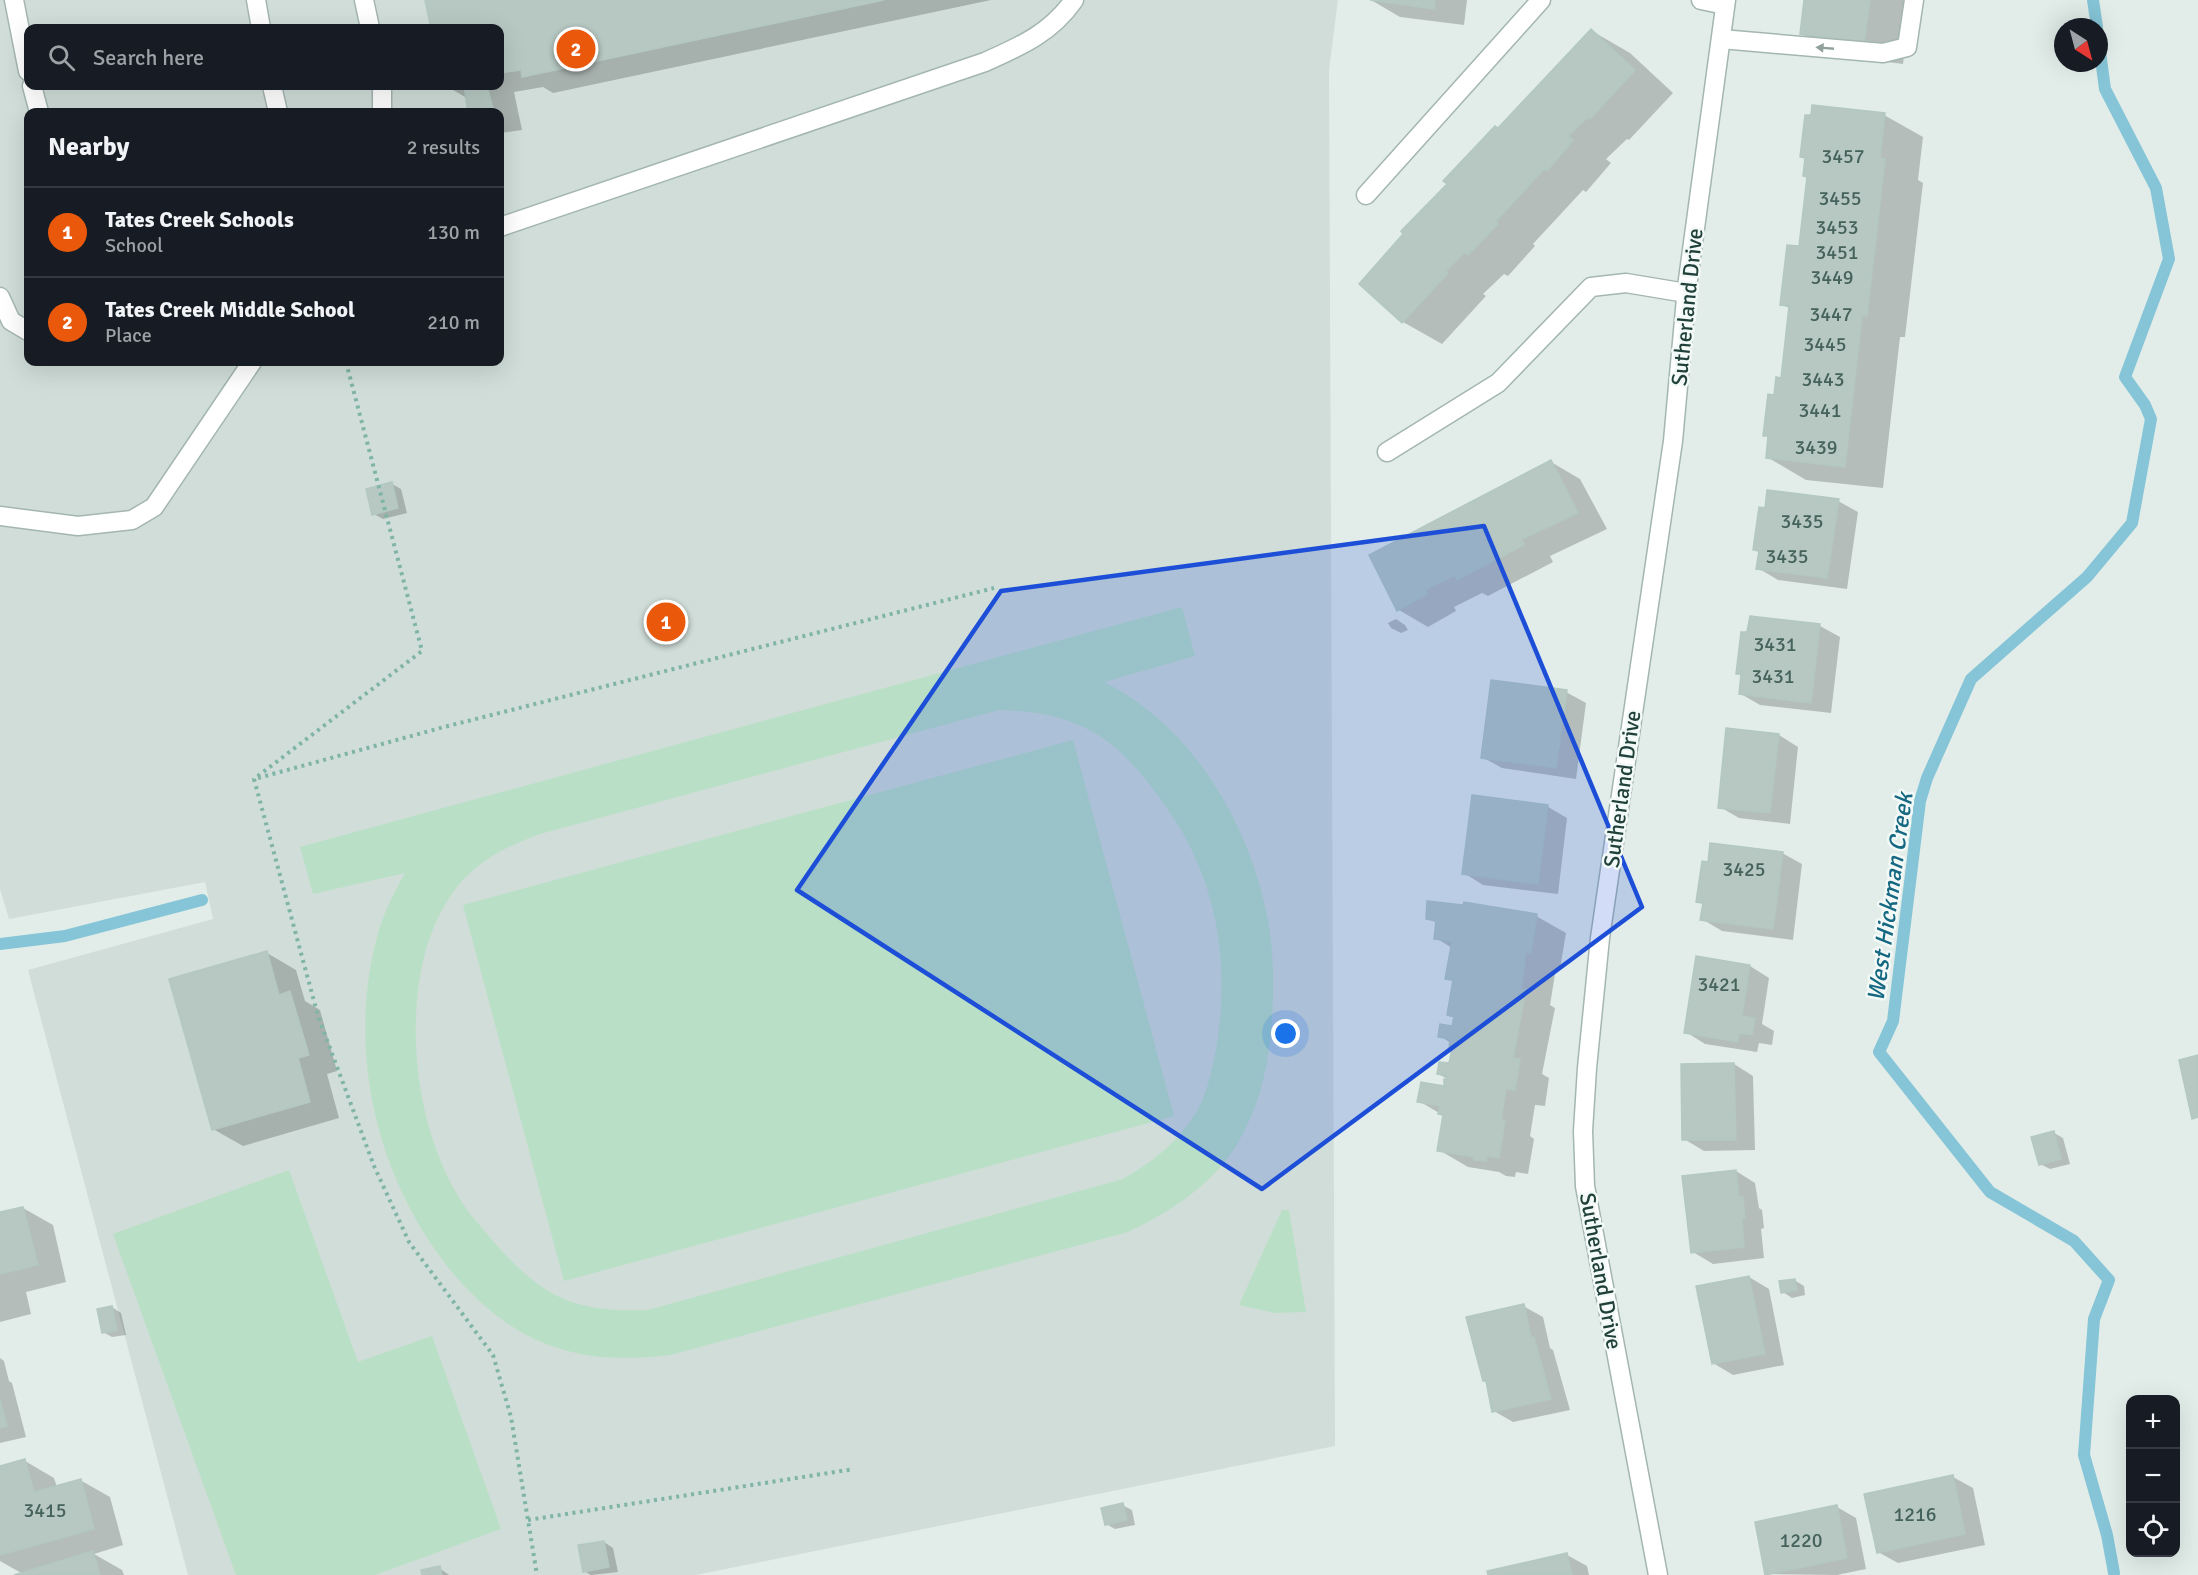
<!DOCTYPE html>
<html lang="en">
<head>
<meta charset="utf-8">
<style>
	:root { --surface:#171b24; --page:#242831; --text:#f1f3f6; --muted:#9ea1a6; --line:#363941; --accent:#ea580c }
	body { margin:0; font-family:Signika,sans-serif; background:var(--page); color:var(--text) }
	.controls { position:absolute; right:18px; bottom:18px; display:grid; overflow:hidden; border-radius:12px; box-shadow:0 6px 24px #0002 }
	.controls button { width:54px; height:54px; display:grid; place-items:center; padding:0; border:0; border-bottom:2px solid var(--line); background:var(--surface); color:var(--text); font:30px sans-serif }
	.compass { position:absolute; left:2054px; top:18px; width:54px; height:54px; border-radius:50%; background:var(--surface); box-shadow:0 6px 24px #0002; rotate:144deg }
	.you { position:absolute; left:1286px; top:1034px; width:21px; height:21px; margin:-15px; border:4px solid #fff; border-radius:50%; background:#1a73e8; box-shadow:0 0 0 9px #1a73e833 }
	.badge { display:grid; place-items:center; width:39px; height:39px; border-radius:50%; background:var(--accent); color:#fff; font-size:20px; font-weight:700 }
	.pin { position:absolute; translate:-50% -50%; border:3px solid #fff; box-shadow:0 2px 6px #0006 }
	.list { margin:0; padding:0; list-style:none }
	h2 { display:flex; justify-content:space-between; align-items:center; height:78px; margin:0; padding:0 24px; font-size:26px }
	h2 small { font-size:20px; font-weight:400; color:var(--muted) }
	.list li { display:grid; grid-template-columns:39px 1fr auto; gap:18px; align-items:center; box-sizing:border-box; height:90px; padding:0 24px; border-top:2px solid var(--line) }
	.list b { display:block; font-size:22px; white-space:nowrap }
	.list p { margin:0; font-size:20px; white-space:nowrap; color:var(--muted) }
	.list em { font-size:20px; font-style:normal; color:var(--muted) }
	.icon { flex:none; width:33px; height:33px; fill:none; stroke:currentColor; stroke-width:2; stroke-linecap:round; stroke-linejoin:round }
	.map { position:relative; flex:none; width:2198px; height:1575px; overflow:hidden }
	.search { position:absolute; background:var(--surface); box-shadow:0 6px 24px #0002; left:24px; top:24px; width:480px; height:66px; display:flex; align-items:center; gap:15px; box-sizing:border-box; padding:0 21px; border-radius:12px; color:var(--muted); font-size:22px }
	.panel { position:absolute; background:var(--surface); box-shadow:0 6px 24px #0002; left:24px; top:108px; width:480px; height:258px; border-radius:12px }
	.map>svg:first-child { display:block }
	.built { fill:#d0ddd8; fill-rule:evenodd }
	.green { fill:#b9e0c6; fill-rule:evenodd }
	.shadow { fill:#0003 }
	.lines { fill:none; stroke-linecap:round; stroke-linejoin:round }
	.stream { stroke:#85c5d7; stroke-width:12 }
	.building { fill:#b7c8c2; stroke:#b3c8c1; stroke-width:1.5 }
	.service-casing { stroke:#a4b6b1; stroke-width:21 }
	.minor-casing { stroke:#a4b6b1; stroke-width:21 }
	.path { stroke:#7fb4a7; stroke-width:4; stroke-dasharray:3 4.5; stroke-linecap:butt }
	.service { stroke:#fff; stroke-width:18 }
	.minor { stroke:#fff; stroke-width:18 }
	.oneway { fill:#90a09c }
	.marked { fill:#1d4ed8; fill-opacity:0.2; stroke:#1d4ed8; stroke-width:4.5; stroke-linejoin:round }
	.labels { text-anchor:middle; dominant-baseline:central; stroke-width:5; stroke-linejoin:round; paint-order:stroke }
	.number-label { font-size:20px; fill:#46625c }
	.street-label { font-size:22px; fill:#20403a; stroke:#f3f9f6 }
	.water-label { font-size:24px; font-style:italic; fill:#146882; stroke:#f3f9f6 }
</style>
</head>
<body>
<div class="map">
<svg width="2198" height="1575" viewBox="0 0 2198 1575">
	<rect width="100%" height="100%" fill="#e2ede9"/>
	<path class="built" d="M0,0H1338L1329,70L1335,1446L696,1575H188L28,970L213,919L205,882L9,919L0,889ZM28,28H500V86H28ZM28,112H500V362H28Z"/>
	<path class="green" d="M1182,607L1195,656L1104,682C1193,726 1250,825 1268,920C1274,953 1274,987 1272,1020C1269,1066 1259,1110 1234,1149C1209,1187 1168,1213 1128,1232L670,1355C629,1360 589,1360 549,1345C507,1330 471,1297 444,1262C374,1169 346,1044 379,930C385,910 395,891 405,873L313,894L300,847ZM999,710C1031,711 1062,715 1091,731C1119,746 1141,772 1159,797C1168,811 1179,824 1186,839C1220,902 1228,973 1217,1043C1213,1067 1207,1096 1194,1116C1176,1144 1151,1163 1123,1179L648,1310C616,1311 584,1310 555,1295C531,1282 511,1262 493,1241C486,1232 477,1223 470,1214C420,1146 405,1041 423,961C431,928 446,894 472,871C492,853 516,843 540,834Z
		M1073,740L1174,1116L564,1281L463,905Z
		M289,1170L358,1362L432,1336L501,1529L375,1575H236L113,1234Z
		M1282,1210H1289L1306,1312L1275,1313L1239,1305Z"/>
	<path class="shadow" d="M426,0H991L553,93L543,87L514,92L522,130L500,133V112H469L467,98L446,86H500V28H432Z
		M1371,0H1467L1464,25L1400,17Z
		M1806,0H1911L1903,64L1840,56L1801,34Z
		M1592,31L1630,53L1673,93L1629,140L1627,139L1606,159L1611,163L1586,192L1583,190L1533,244L1535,246L1508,276L1504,274L1483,294L1486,296L1442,344L1403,322L1361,284L1498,129Z
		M1884,115L1923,137L1918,180L1923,183L1905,337H1900L1883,488L1806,480L1767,457L1769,437L1765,435L1775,397L1783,379L1791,309L1781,304L1801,248L1809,178L1804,175Z
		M1551,462L1580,479L1607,529L1550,556L1553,562L1488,596L1482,593L1454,607L1456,611L1428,627L1399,610Z
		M392,484L401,489L407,513L383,519L374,514Z
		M1838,501L1858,512L1847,589L1778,580L1758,568L1760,553L1754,549Z
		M1751,618L1820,626L1840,637L1831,713L1760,705L1741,694L1743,676L1737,673L1749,634Z
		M1396,619L1405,625L1408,630L1401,633L1391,628L1388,623Z
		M1566,692L1586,703L1576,779L1502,768L1482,757Z
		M1779,735L1798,747L1790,824L1739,818L1720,807Z
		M1548,807L1567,818L1558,894L1483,885L1464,873Z
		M1782,853L1802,864L1793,940L1722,931L1702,919L1704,905L1698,901L1709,863Z
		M1536,916L1566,933L1560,969L1556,968L1550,1005L1555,1008L1542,1074L1549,1078L1545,1106L1535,1105L1530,1136L1534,1139L1528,1174L1516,1172L1515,1177L1506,1176L1499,1172L1468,1167L1439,1150L1444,1116L1419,1101L1445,1088L1452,1081L1438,1074L1451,1065L1453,1050L1451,1043L1440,1036L1453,1027L1455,1018L1449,1015L1454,982L1447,978L1452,948L1436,938L1437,923L1428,918Z
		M267,953L296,970L305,1001L320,1010L337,1071L327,1074L339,1118L243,1146L213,1129Z
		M1750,966L1769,978L1762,1024L1774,1031L1772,1045L1759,1043L1757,1052L1705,1044L1686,1032Z
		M1734,1064L1753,1076L1755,1150L1704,1151L1684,1139Z
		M2054,1133L2063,1138L2070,1164L2050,1169L2040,1164Z
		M1736,1171L1755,1183L1759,1208L1762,1210L1764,1228L1761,1229L1764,1258L1713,1264L1693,1252Z
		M23,1208L53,1225L66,1282L26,1292L31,1314L0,1322V1214Z
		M1749,1277L1769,1289L1784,1365L1733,1375L1713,1363Z
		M1794,1280L1804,1286L1805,1295L1792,1298L1783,1292Z
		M1523,1306L1543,1317L1550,1348L1553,1350L1570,1410L1513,1422L1494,1411L1487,1382L1484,1380Z
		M112,1307L121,1313L126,1335L112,1337L103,1332Z
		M0,1358L4,1361L9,1381L12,1383L26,1437L0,1443Z
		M25,1461L54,1478L57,1487L80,1480L110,1497L123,1545L94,1554L122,1570L124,1575H19L23,1574L0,1561V1468Z
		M1953,1477L1973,1488L1985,1545L1898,1563L1878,1552Z
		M1122,1505L1132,1510L1135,1525L1115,1529L1106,1524Z
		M1837,1507L1856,1518L1866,1569L1837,1575L1766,1574Z
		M604,1542L613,1548L618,1572L591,1575L584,1571Z
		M1567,1555L1587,1566L1589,1575H1489Z
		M439,1568L449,1575H424Z"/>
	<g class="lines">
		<path class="stream" d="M2093,0L2097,27
			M2099,44L2105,89L2156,188L2169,259L2125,377L2145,405L2151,419L2132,523L2087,577L1971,679L1927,778L1920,801L1893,1021L1879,1052L1990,1192L2074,1241L2109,1280L2094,1319L2084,1455L2107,1535L2114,1573
			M0,944L65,936L202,900"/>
	</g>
	<path class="building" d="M425,0H884L522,77L521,70L500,73V28H431Z
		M1370,0H1435L1434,9Z
		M1804,0H1870L1864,43L1800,34Z
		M1591,29L1635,70L1590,119L1588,117L1568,136L1573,140L1547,171L1545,168L1496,221L1498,224L1468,255L1465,252L1446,271L1448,273L1402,323L1359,284L1403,234L1401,231L1447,184L1443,181L1495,126L1498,128Z
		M464,86H487L494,112H468Z
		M1812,105L1885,113L1880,158L1885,159L1867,316H1862L1845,467L1766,458L1768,436H1763L1768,394L1774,395L1776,377L1781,378L1789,306L1780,305L1787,245L1799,246L1807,177L1803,176L1805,158L1800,157L1805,115H1811Z
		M1551,460L1578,513L1522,539L1524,545L1457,580L1455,575L1425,590L1427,594L1397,611L1369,555Z
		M392,482L398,508L372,515L366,489Z
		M1767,490L1839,499L1827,578L1756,569L1759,551L1753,550L1759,507L1765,508Z
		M1750,616L1820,624L1811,703L1739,694L1741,674H1736L1741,632H1747Z
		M1491,680L1567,690L1556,768L1481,758Z
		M1726,728L1779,734L1770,813L1718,808Z
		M1472,795L1548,805L1538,884L1462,874Z
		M1710,843L1783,852L1773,929L1700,920L1703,903L1696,902L1702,861L1708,862Z
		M1427,901L1463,905L1464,902L1537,914L1531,953L1526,952L1521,989H1526L1513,1058L1520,1059L1515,1090L1506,1089L1501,1120H1505L1499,1158L1487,1156L1486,1161L1474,1160L1475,1157L1437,1151L1443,1115L1438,1114L1440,1106L1417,1102L1421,1082L1444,1086V1079H1447V1075L1437,1074L1439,1062L1449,1063L1452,1049H1449L1450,1039L1438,1037L1440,1024L1452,1026L1454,1017L1447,1015L1453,980L1445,979L1452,941L1434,939L1436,921L1426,919Z
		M267,951L279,995L290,991L309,1055L298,1058L310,1102L212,1130L169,979Z
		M1696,956L1750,965L1742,1016L1755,1018L1752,1035L1739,1033L1738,1042L1684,1033Z
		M2198,1055V1117L2192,1119L2179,1060Z
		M1734,1063L1736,1140H1682L1681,1064Z
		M2054,1131L2061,1159L2039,1165L2031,1137Z
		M1736,1170L1739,1197H1743L1745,1218H1742L1744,1247L1691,1253L1682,1176Z
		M23,1207L38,1265L0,1274V1212Z
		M1749,1276L1765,1354L1712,1364L1696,1286Z
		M1795,1279L1797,1290L1781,1293L1779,1281Z
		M1524,1304L1531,1338L1534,1337L1551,1399L1492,1412L1486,1381H1483L1466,1317Z
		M112,1306L117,1330L102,1333L97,1309Z
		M0,1400L7,1426L0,1428Z
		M25,1459L34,1492L81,1479L94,1529L0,1555V1466Z
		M1953,1475L1965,1534L1877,1553L1864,1494Z
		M1123,1503L1127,1520L1105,1525L1101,1508Z
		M1837,1505L1847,1558L1765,1575L1755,1522Z
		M604,1541L609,1567L583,1572L578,1545Z
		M93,1551L100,1575H14Z
		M1567,1553L1572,1575H1488L1487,1571Z
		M440,1566L442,1575H422L421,1570Z"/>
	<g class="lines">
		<g class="service-casing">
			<path id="service" d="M14,0L28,71
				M256,0L261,28
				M364,0L370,28
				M1701,0L1725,5
				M1721,39L1883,53L1907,47L1914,0
				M32,86L39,112
				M272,86L278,112
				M382,86V112
				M1366,195L1541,0
				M500,227L985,62C1021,46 1051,33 1074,0
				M0,297L11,321L28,331
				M1387,452L1498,383L1591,287L1626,283L1686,293
				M0,516L78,526L132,520L154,507L252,362"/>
		</g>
		<g class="minor-casing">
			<path id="minor" d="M1658,1575L1585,1186L1583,1131L1587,1068L1600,938L1673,441L1687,287L1726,0"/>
		</g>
		<path class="path" d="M346,362L422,651L254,779L318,1016L374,1166L409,1242L493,1355L511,1417L537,1575
			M258,778L444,727L994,588
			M528,1520L854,1469"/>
		<use href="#service" class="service"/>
		<use href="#minor" class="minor"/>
	</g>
	<defs><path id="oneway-solid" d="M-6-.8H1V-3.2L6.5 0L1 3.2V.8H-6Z" transform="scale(1.5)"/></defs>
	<use class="oneway" href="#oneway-solid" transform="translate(1825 48) rotate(-175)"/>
	<path class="marked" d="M1484,526L1642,907L1262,1189L797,890L1001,591Z"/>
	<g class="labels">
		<g class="number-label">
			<text x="1843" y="156">3457</text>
			<text x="1840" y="198">3455</text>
			<text x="1837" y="227">3453</text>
			<text x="1837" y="252">3451</text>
			<text x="1832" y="277">3449</text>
			<text x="1831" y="314">3447</text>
			<text x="1825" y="344">3445</text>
			<text x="1823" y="379">3443</text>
			<text x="1820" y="410">3441</text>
			<text x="1816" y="447">3439</text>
			<text x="1802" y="521">3435</text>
			<text x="1787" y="556">3435</text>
			<text x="1775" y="644">3431</text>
			<text x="1773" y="676">3431</text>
			<text x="1744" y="869">3425</text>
			<text x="1719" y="984">3421</text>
			<text x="45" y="1510">3415</text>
			<text x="1915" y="1514">1216</text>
			<text x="1801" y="1540">1220</text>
		</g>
		<g class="street-label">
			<text transform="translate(1687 307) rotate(-84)">Sutherland Drive</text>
			<text transform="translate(1622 789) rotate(-82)">Sutherland Drive</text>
			<text transform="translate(1601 1271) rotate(80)">Sutherland Drive</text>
		</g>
		<g class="water-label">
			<text transform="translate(1890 897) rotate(-82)">West Hickman Creek</text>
		</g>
	</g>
</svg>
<div class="controls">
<button>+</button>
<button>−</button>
<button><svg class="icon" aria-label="locate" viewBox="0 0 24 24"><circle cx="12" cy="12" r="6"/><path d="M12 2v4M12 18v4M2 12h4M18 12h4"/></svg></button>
</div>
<svg class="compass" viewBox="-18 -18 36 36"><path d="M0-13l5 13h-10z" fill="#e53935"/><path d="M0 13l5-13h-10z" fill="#9ea1a6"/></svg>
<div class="you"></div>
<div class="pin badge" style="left:666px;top:622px">1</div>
<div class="pin badge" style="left:576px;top:49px">2</div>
<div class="search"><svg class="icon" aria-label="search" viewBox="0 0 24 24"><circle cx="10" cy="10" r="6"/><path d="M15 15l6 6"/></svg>Search here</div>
<section class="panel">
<h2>Nearby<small>2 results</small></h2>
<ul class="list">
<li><span class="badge">1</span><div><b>Tates Creek Schools</b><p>School</p></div><em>130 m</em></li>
<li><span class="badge">2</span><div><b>Tates Creek Middle School</b><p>Place</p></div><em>210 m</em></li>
</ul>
</section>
</div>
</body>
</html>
